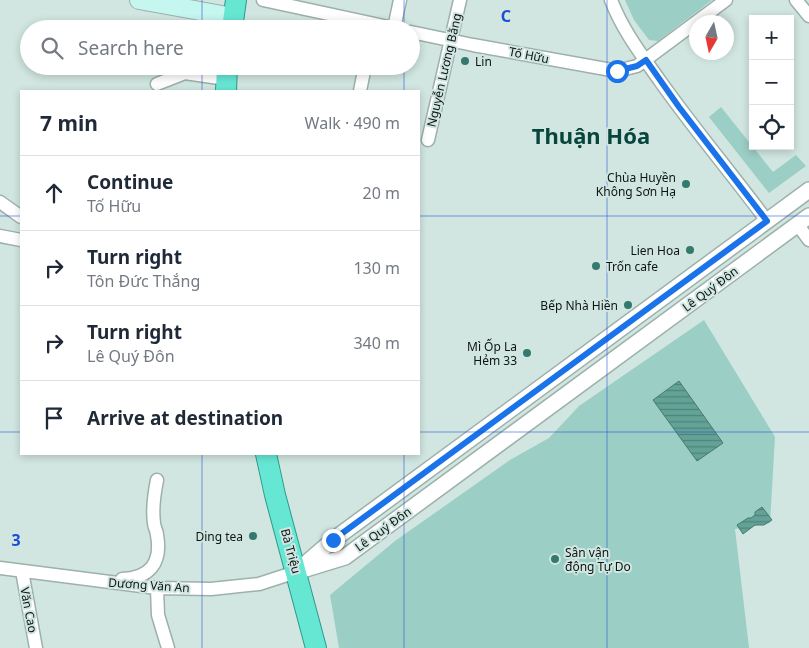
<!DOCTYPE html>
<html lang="en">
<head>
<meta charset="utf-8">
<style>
	:root { --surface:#fff; --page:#f2f2f3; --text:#1f2937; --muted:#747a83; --line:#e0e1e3 }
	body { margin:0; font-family:"Noto Sans",sans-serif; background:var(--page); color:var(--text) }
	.controls { position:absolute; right:15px; top:15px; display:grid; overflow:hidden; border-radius:0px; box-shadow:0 2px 8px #0003 }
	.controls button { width:45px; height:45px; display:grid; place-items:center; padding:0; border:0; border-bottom:1px solid var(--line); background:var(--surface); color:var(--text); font:25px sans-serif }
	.compass { position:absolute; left:689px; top:15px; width:45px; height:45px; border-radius:50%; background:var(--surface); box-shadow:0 2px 8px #0003; rotate:189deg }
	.stop { position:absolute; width:15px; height:15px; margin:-11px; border:4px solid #1a73e8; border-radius:50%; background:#fff }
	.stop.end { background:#1a73e8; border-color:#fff; box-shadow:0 1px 5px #0008 }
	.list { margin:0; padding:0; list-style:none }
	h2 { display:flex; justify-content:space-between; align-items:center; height:65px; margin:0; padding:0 20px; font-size:21px }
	h2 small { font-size:16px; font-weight:400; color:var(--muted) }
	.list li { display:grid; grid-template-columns:32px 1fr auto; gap:15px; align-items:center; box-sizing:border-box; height:75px; padding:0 20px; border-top:1px solid var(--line) }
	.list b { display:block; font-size:19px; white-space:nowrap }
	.list p { margin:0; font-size:16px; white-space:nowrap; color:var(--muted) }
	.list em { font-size:16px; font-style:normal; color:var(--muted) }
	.icon { flex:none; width:28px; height:28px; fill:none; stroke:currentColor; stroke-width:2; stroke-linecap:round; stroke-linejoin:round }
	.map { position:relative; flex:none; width:809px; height:648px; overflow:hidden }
	.search { position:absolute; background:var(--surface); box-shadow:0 2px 8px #0003; left:20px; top:20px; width:400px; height:55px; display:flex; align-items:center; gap:12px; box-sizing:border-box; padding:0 18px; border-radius:28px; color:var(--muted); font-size:19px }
	.panel { position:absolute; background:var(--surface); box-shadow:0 2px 8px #0003; left:20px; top:90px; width:400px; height:365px; border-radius:0px }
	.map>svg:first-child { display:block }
	.green { fill:#9bcec4 }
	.water { fill:url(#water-rules); stroke:#49786f }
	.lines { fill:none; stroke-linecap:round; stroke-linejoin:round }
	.minor-casing { stroke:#9db0ac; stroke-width:15 }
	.tertiary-casing { stroke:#9db0ac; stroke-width:18 }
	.secondary-casing { stroke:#9db0ac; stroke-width:20 }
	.trunk-casing { stroke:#2e9a8a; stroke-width:22 }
	.minor { stroke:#fff; stroke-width:12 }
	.tertiary { stroke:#fff; stroke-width:15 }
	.secondary { stroke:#c5f6ef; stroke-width:18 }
	.trunk { stroke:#66e7d4; stroke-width:20 }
	.route { stroke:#1a73e8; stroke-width:6 }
	.grid { fill:none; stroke:#1d4ed8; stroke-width:1; stroke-opacity:0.55 }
	.poi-dot { fill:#34796e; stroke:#d1e6e1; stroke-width:2 }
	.labels { text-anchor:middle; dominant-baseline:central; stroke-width:4; stroke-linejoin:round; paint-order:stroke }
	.street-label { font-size:12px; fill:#0d1513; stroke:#d1e6e1 }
	.poi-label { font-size:12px; fill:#0d1513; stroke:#d1e6e1; text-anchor:end }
	.town-label { font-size:22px; font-weight:bold; fill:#07453d; stroke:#d1e6e1 }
	.grid-label { font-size:16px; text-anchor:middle; font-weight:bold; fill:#1d4ed8; stroke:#d1e6e1; stroke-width:4; stroke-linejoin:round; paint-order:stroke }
</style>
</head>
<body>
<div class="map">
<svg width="809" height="648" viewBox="0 0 809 648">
	<defs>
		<pattern id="water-rules" width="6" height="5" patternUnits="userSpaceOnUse" patternTransform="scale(1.25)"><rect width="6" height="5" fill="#63a297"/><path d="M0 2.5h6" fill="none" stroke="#50837a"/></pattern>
	</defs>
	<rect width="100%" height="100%" fill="#d1e6e1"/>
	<path class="green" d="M625,0H712L658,41L649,40L634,20Z
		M721,107L773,172L796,155L806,166L769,193L709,117Z
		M704,320L775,437L770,523L735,529L749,648H339L330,595L395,541L510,460L549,438L579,406Z"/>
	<path class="water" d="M679,381L723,443L697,461L653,400Z
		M762,507L772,520L764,525H755L743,534L737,525L748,518H751L755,515V512Z"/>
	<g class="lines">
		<g class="minor-casing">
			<path id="minor" d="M263,0L398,29
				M611,0C623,31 641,54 660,81C694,129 732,174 767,221
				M796,0L809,16
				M394,28L400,0
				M411,32L473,45L617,71L637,66L726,0
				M157,84L185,73L226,79
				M360,91L365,66
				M428,140L460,0
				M0,202L21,217
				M797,224L809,240
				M0,236L21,240
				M0,568L157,588L211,589L259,584L296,572
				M22,571L36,648
				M122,579C150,578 162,563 157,535C157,531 154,527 154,523C152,509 154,495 157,480
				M157,588L158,615L168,648"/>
		</g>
		<g class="tertiary-casing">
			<path id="tertiary" d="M809,190L333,540L296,572L345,557L809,216"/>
		</g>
		<g class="secondary-casing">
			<path id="secondary" d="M139,0L233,17"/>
		</g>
		<g class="trunk-casing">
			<path id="trunk" d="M232,29L236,0
				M226,91L227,66
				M266,454L275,495L316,648"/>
		</g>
		<use href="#minor" class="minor"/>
		<use href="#tertiary" class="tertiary"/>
		<use href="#secondary" class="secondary"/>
		<use href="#trunk" class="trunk"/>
	</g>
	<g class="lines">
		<path class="route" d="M333,540L767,221L679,107L646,60L637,66L617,71"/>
	</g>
	<path class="grid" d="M202,0V29M404,0V29M607,0V648M202,66V91M404,66V91M0,216H21M419,216H809M0,432H21M419,432H809M202,454V648M404,454V648"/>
	<g class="poi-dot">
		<circle cx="465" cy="61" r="5"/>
		<circle cx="686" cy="184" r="5"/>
		<circle cx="690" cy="250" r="5"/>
		<circle cx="596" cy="266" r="5"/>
		<circle cx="628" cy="305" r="5"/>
		<circle cx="527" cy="353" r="5"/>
		<circle cx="253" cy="536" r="5"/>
		<circle cx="555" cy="559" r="5"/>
	</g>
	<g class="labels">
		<g class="street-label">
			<text transform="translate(529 55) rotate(11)">Tố Hữu</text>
			<text transform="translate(444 70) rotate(-77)">Nguyễn Lương Bằng</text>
			<text transform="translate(710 289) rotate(-37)">Lê Quý Đôn</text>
			<text transform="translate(383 529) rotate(-36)">Lê Quý Đôn</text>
			<text transform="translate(291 551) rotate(75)">Bà Triệu</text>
			<text transform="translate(149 585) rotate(4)">Dương Văn An</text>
			<text transform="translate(29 610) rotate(79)">Văn Cao</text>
		</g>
		<g class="poi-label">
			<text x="475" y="61" text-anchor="start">Lin</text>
			<text x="676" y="177">Chùa Huyền<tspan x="676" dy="14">Không Sơn Hạ</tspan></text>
			<text x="680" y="250">Lien Hoa</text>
			<text x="606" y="266" text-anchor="start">Trốn cafe</text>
			<text x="618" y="305">Bếp Nhà Hiền</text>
			<text x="517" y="346">Mì Ốp La<tspan x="517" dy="14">Hẻm 33</tspan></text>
			<text x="243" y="536">Ding tea</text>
			<text x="565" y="552" text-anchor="start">Sân vận<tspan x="565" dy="14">động Tự Do</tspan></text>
		</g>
		<g class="town-label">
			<text x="591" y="135">Thuận Hóa</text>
		</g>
	</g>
	<g class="grid-label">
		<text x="506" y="22">C</text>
		<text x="16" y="546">3</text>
	</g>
</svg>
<div class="controls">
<button>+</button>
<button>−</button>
<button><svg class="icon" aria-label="locate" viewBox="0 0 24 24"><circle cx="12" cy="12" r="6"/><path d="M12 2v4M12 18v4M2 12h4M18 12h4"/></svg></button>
</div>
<svg class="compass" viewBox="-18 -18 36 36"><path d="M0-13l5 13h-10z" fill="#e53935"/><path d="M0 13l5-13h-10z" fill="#747a83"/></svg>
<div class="stop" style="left:617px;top:71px"></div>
<div class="stop end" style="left:333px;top:540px"></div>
<div class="search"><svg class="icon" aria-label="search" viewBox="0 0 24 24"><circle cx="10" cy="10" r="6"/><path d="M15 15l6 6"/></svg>Search here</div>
<section class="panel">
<h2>7 min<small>Walk · 490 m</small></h2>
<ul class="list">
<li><svg class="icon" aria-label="ahead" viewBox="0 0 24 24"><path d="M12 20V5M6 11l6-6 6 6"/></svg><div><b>Continue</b><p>Tố Hữu</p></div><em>20 m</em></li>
<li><svg class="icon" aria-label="right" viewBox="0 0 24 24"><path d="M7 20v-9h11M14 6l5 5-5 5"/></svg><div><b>Turn right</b><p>Tôn Đức Thắng</p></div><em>130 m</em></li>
<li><svg class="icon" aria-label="right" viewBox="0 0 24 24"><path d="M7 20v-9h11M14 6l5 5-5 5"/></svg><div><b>Turn right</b><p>Lê Quý Đôn</p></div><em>340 m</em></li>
<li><svg class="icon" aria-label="arrive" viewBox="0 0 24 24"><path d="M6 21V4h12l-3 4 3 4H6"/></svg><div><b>Arrive at destination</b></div></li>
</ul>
</section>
</div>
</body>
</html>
